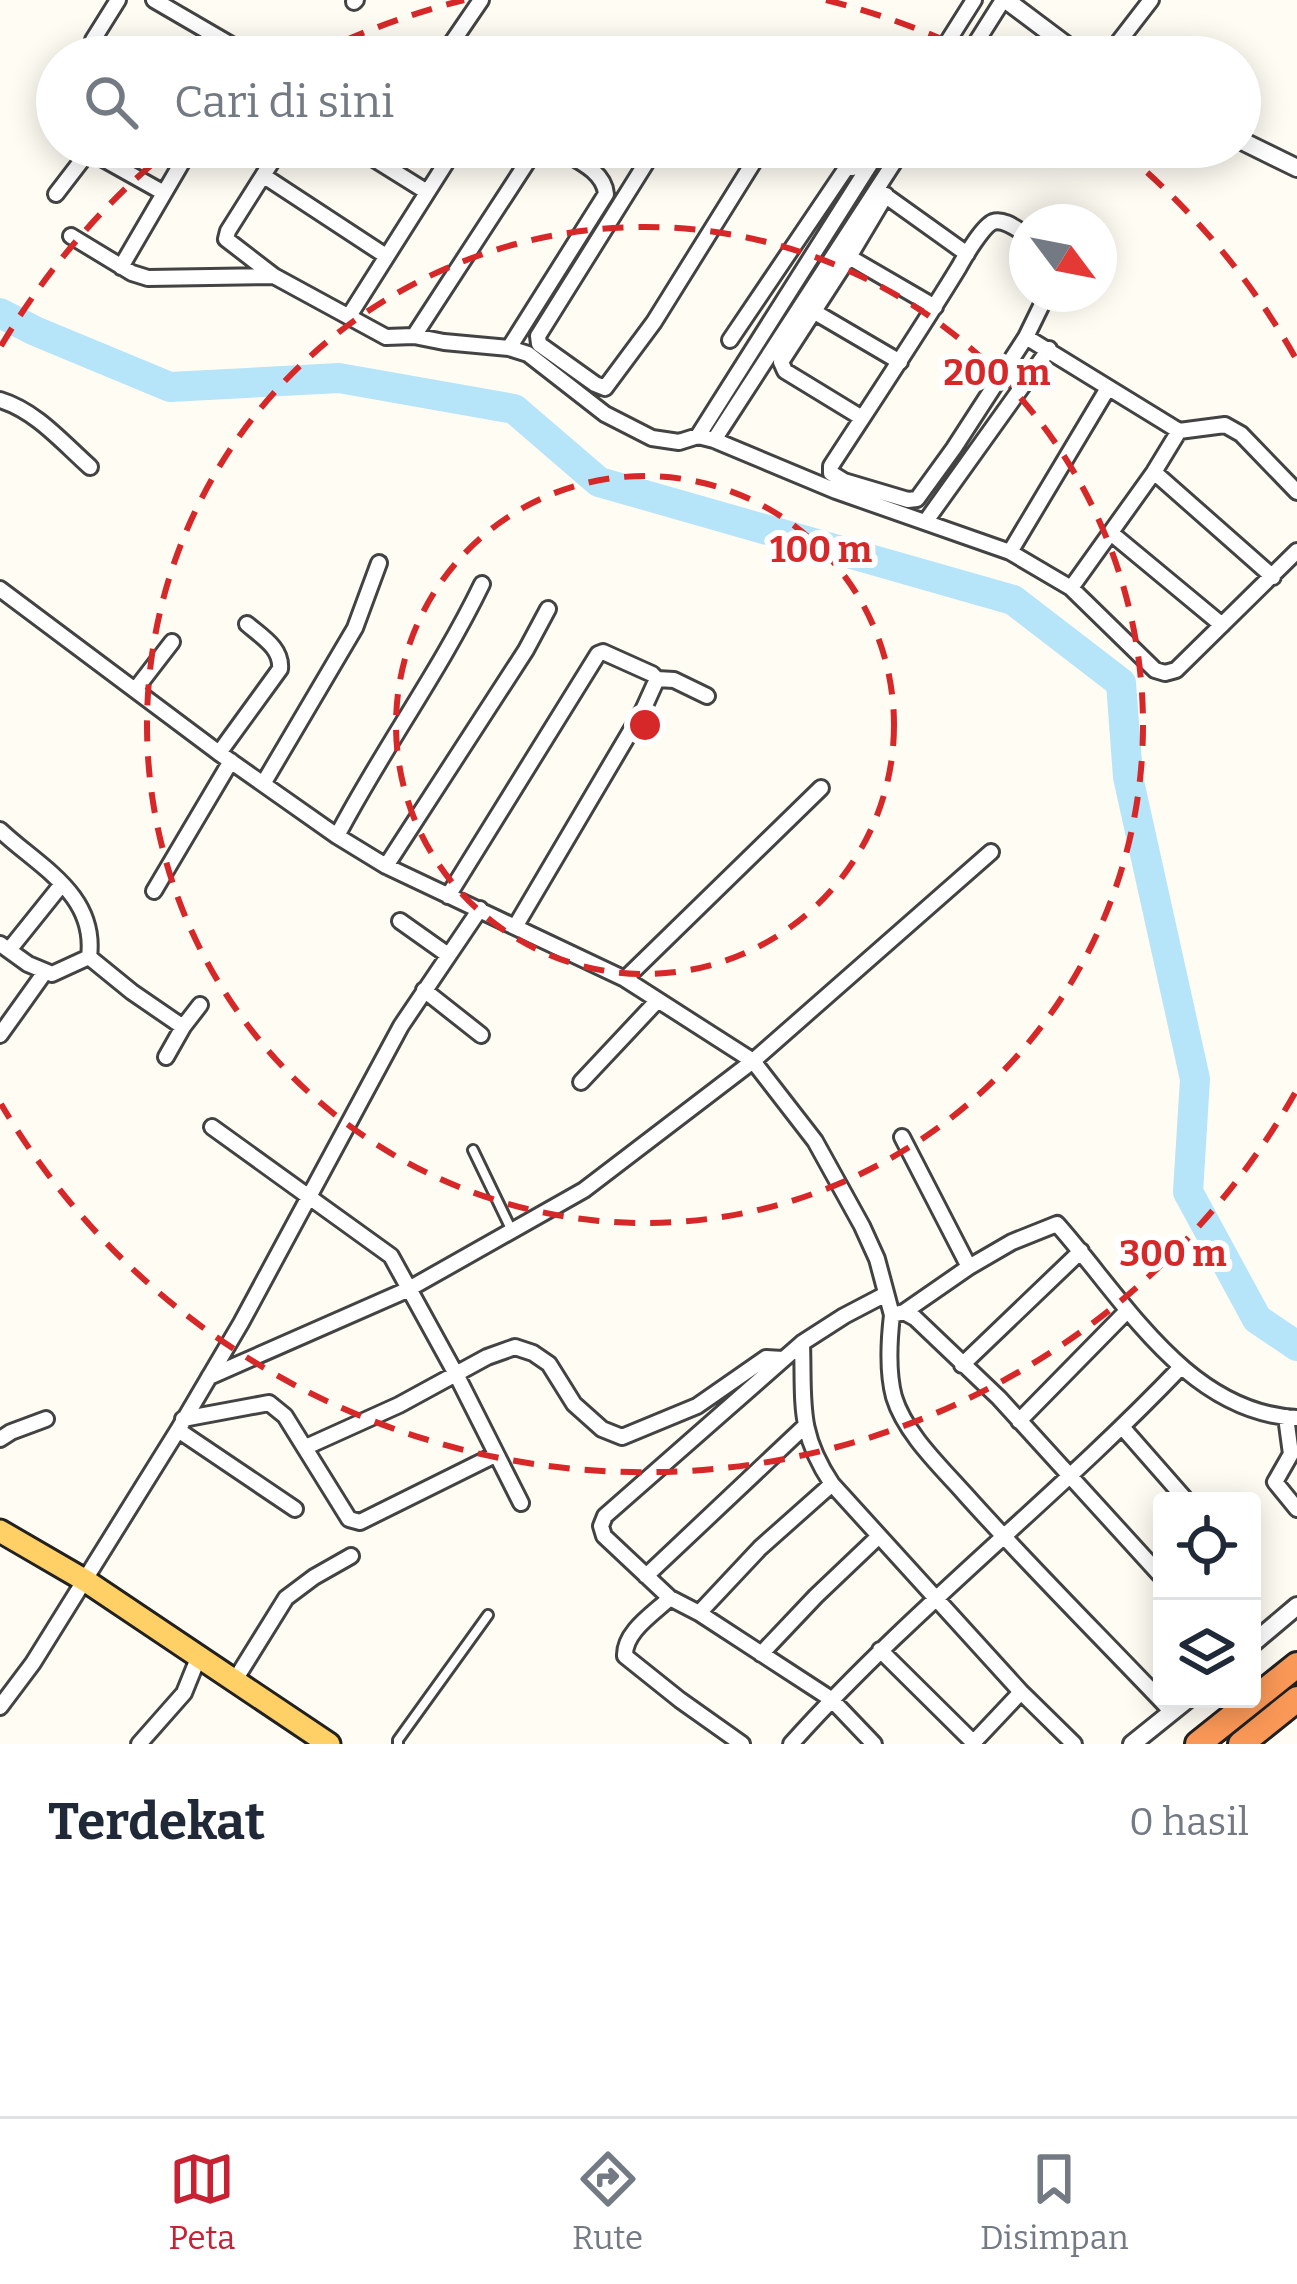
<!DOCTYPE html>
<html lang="id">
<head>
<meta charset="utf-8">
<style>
	:root { --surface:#fff; --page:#f6f6f7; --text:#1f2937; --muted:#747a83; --line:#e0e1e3; --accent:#c82132 }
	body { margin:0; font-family:Bitter,serif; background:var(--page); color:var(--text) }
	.controls { position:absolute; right:36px; bottom:36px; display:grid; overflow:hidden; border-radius:12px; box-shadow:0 6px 30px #0003 }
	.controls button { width:108px; height:108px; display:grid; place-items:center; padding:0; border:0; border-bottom:3px solid var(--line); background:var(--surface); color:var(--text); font:60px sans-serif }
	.compass { position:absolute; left:1009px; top:204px; width:108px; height:108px; border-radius:50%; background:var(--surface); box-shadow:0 6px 30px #0003; rotate:122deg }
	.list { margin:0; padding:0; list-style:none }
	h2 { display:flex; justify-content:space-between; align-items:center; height:156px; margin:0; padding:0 48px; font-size:51px }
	h2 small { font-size:39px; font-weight:400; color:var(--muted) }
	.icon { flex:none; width:66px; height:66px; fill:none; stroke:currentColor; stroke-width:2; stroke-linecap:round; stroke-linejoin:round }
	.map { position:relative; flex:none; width:1297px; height:1744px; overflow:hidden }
	.search { position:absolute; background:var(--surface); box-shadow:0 6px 30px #0003; left:36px; right:36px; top:36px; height:132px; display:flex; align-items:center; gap:30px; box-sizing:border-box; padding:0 42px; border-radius:66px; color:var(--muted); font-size:45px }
	.sheet { height:372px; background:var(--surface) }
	nav { display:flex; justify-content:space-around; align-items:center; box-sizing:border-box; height:168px; border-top:3px solid var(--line); background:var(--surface); font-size:33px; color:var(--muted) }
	nav a { display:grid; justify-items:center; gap:6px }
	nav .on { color:var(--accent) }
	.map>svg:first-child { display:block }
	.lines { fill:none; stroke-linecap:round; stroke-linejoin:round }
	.river { stroke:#b6e4f9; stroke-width:30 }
	.service-casing { stroke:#434343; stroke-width:14 }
	.minor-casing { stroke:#434343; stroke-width:20 }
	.tertiary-casing { stroke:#434343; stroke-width:22 }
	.primary-casing { stroke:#212121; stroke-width:27 }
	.motorway-casing { stroke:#212121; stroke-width:30 }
	.service { stroke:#fff; stroke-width:8 }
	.minor { stroke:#fff; stroke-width:14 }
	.tertiary { stroke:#fff; stroke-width:16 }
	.primary { stroke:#fed065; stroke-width:21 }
	.motorway { stroke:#fa9857; stroke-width:24 }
	.ring { fill:none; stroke:#d62828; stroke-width:6; stroke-dasharray:21 15 }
	.centre { fill:#d62828; stroke:#fff; stroke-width:6 }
	.ring-label { font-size:36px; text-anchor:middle; font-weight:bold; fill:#d62828; stroke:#fff; stroke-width:12; stroke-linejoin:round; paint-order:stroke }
</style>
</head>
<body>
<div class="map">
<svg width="1297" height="1744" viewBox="0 0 1297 1744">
	<rect width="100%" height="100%" fill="#fffcf4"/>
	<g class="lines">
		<path class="river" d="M0,313L35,331L170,387L339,378L514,409L599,482L1013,600L1121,683L1128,777L1195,1079L1188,1192L1257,1319L1297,1346"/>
		<g class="service-casing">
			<path id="service" d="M473,1150L512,1231
				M398,1744V1740L488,1615"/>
		</g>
		<g class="minor-casing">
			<path id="minor" d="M154,0L233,46L239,57
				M354,2L356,0
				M451,44L481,0
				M100,57L92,48L93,40L118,0
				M333,57L338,53L349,57
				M712,57L721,52L733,57
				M938,57L974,0
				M967,57L1003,0
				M1107,57L1151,0
				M281,147L228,231L226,239L274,276L386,337L414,336L444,342L509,348L528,354L605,414L652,438L679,442L698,436L714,440L836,491L1010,552L1071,588L1155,670L1165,673L1176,670L1297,551
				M355,147L427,192
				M656,147L538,336L539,344L595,384L605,388L654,322L763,147
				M831,147L853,168
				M264,176L386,256
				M879,191L967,254
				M56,194L89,151L164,193
				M1027,235C1018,230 1004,218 993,222C983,226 965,256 959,267C918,334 874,400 831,466V473L844,481L908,500L917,499L954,448L1026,337L1047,294
				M71,236L132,273L148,278L274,276
				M849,257L935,307
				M121,267L191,147
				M813,311L900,362
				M349,316L456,147
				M414,336L537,147
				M1026,337L1179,431
				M730,340L849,164
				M509,348L606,194C604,170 574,159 555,147
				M0,400C36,411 62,442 90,467
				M862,418L785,371L781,362L849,257L886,195
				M698,436L881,147
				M714,440L904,147
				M1154,472L1273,577
				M926,521L1049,349
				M1111,533L1222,625
				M1010,552L1108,388
				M1071,588L1154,472L1179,431L1225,425L1241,434L1297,492
				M0,589L219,753L337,836L386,866L625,979L753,1061L815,1141L862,1226L877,1259L892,1315L904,1312L915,1318L999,1398L1162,1577
				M135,690L172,642
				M219,753L280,669C282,648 262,637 247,624
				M263,784L355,628L379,563
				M0,830C39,867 97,894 89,957L52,974L28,964L0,944
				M337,836C382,750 440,671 482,584
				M386,866L526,650L548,609
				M154,891L231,761
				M448,896L598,654L603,652L652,674L657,679
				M400,921L448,955
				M515,927L643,710L657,679L674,680L707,696
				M9,950L62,884
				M89,957L132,992L183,1027
				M625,979L821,788
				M424,990L481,1035
				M0,1035L45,972
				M166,1057L183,1027L200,1005
				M581,1082L658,1000
				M212,1127L391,1256L457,1376L521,1503
				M902,1137L969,1267L904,1312
				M969,1267L1012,1242L1057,1224C1123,1298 1187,1413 1297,1418
				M892,1315C889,1341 887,1371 894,1397C905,1433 939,1465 964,1493C1031,1568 1103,1639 1172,1712
				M802,1343C804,1402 797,1432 832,1484L1021,1692L1074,1744
				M962,1365L1081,1251
				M209,1377L407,1290L584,1190L753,1061L991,852
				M1286,1417L1291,1454L1275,1482L1297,1509
				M183,1419L269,1403L285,1416L349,1519L360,1522L495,1455
				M1019,1421L1127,1311
				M1123,1428L1187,1501
				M178,1430L295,1509
				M0,1439L11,1432L46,1419
				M306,1447L399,1405L487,1357L515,1347L533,1353L549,1364L574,1404L602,1429L622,1437L697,1406L766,1358L783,1359
				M646,1576L805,1426
				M670,1598C653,1614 624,1632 625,1656L680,1700L742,1744
				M699,1613L760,1548L832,1484
				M880,1650L973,1742
				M761,1654L816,1596L878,1537
				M235,1680L286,1598L314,1577L351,1556
				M0,1707L33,1663L178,1430L241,1323L401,1026L480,909
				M139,1744L184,1693L199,1656
				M791,1744C912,1609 1056,1498 1181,1367
				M874,1744L831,1699L699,1613L670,1598L604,1536L601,1526L605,1516L802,1343L844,1316L886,1294
				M972,1744L1021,1692"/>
		</g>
		<g class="tertiary-casing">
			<path id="tertiary" d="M1006,0L1082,57
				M1240,140L1297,168
				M1252,1644L1297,1606
				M1132,1744L1188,1699"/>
		</g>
		<g class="primary-casing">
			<path id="primary" d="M0,1531L86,1581L329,1744"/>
		</g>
		<g class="motorway-casing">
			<path id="motorway" d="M1198,1744L1297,1665
				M1241,1744L1297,1699"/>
		</g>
		<use href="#service" class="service"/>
		<use href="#minor" class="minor"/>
		<use href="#tertiary" class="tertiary"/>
		<use href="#primary" class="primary"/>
		<use href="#motorway" class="motorway"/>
	</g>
	<g class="ring">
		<circle cx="645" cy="725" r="249"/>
		<circle cx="645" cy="725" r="498"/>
		<path d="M1295 1093A747 747 0 0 1 1 1104M1 346A747 747 0 0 1 170 149M312 56A747 747 0 0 1 464 0M826 0A747 747 0 0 1 978 56M1120 149A747 747 0 0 1 1295 357"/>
	</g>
	<circle cx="645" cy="725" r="18" class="centre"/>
	<g class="ring-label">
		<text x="997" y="385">200 m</text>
		<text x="821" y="562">100 m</text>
		<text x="1173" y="1266">300 m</text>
	</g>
</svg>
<div class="controls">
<button><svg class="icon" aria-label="locate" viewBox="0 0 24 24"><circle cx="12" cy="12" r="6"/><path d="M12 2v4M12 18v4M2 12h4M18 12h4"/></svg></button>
<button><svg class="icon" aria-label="layers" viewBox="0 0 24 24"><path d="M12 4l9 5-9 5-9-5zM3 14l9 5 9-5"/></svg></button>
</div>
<svg class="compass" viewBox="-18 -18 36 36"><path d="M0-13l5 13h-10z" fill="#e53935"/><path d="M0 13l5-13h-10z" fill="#747a83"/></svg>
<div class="search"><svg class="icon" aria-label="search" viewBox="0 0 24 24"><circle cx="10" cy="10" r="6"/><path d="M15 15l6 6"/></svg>Cari di sini</div>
</div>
<section class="sheet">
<h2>Terdekat<small>0 hasil</small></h2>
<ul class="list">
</ul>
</section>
<nav>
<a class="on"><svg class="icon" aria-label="map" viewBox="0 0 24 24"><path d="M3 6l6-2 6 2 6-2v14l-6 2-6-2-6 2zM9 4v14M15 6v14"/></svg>Peta</a>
<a><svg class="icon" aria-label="directions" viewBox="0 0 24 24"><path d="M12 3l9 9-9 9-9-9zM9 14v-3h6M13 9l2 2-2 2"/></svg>Rute</a>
<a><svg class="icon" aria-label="saved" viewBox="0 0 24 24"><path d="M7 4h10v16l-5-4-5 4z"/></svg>Disimpan</a>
</nav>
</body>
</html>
